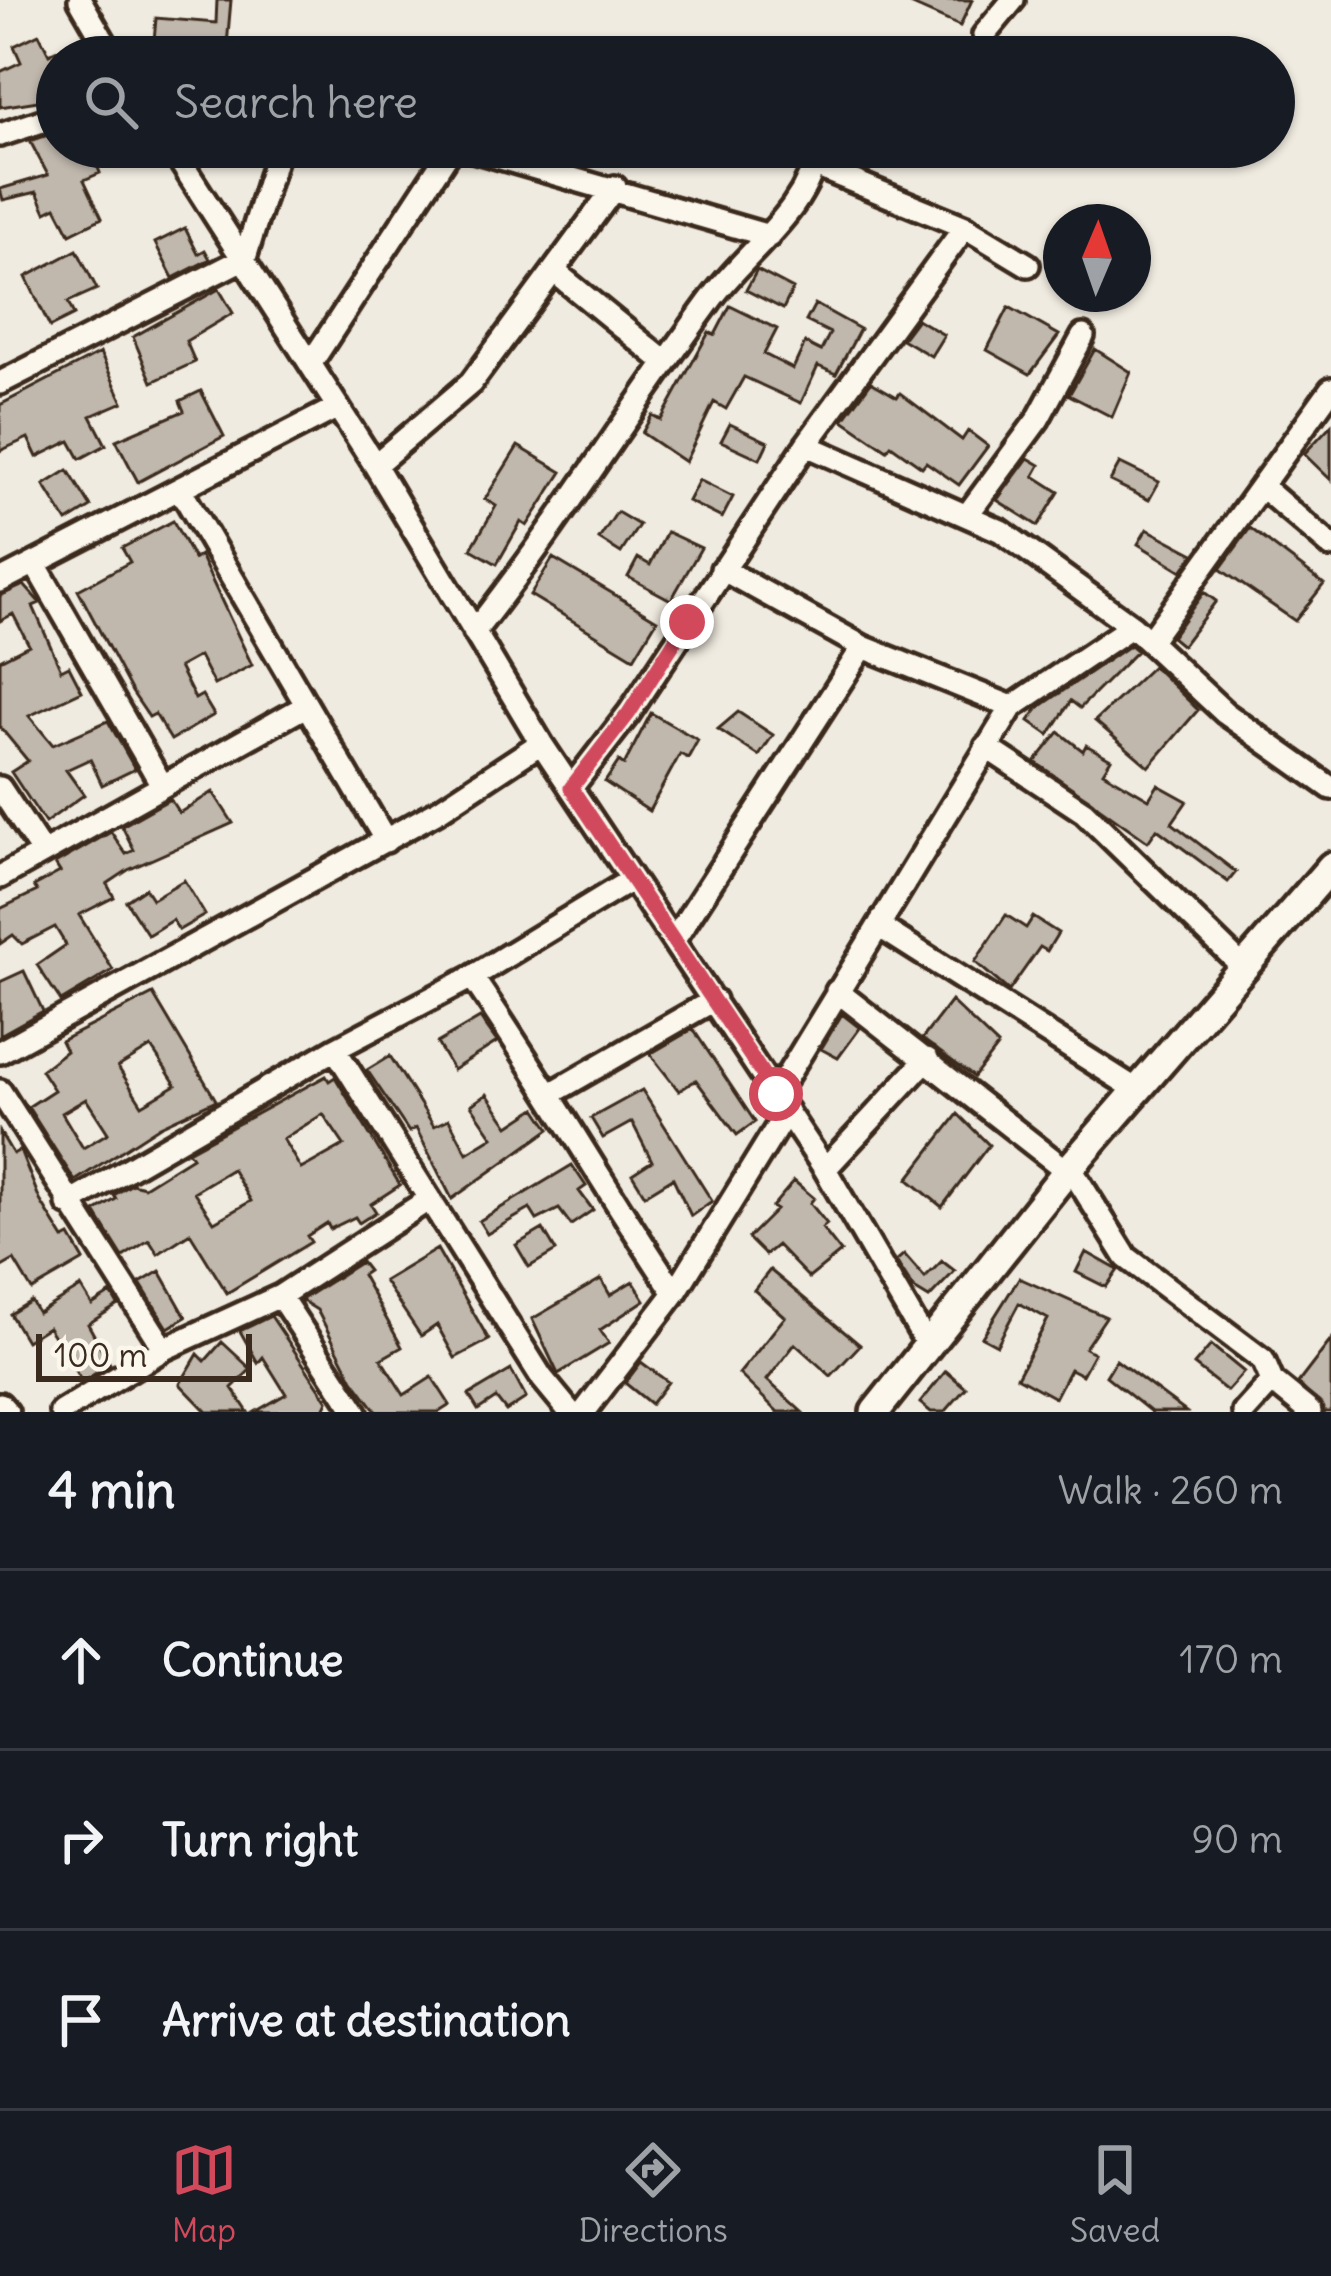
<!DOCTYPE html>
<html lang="en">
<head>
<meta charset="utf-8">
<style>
	:root { --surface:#171b24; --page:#242831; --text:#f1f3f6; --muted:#9ea1a6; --line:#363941; --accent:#d1495b }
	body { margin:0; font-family:Delius,sans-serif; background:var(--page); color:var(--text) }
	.compass { position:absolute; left:1043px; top:204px; width:108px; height:108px; border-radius:50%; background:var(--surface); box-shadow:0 3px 9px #0004; rotate:2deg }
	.scale { position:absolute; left:36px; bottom:30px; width:216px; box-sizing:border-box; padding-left:12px; border:6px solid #3b2a1e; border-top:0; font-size:33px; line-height:42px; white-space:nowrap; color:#3b2a1e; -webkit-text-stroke:9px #fbf7ec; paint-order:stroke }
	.stop { position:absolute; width:36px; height:36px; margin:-27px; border:9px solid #d1495b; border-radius:50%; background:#fff }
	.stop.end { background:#d1495b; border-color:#fff; box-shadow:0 3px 12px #0008 }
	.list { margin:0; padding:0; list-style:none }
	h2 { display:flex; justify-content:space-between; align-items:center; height:156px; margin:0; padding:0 48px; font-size:51px }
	h2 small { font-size:39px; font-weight:400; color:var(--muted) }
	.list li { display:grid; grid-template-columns:78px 1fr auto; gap:36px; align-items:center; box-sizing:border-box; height:180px; padding:0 48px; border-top:3px solid var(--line) }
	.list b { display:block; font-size:45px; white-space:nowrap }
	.list em { font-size:39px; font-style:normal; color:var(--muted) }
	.icon { flex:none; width:66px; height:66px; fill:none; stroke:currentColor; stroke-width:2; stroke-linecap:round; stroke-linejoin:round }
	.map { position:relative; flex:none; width:1331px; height:1412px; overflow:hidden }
	.search { position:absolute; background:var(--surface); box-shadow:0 3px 9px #0004; left:36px; right:36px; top:36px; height:132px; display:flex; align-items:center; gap:30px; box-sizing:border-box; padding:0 42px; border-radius:66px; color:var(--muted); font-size:45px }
	.sheet { height:696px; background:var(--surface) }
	nav { display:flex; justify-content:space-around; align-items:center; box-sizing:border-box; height:168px; border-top:3px solid var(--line); background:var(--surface); font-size:33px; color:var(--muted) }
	nav a { display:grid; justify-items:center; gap:6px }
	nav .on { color:var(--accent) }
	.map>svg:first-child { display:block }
	.building { fill:#c0b8ad; stroke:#3b2a1e; stroke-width:3; fill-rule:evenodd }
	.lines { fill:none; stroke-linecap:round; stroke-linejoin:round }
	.minor-casing { stroke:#3b2a1e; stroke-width:30 }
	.major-casing { stroke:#3b2a1e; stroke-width:36 }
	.minor { stroke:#fbf7ec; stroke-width:21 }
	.major { stroke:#fbf7ec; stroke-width:27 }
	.route { stroke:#d1495b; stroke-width:15 }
</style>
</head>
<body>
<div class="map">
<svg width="1331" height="1412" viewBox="0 0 1331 1412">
	<rect width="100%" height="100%" fill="#f0ebe0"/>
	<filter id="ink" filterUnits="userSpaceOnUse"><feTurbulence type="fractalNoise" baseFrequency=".00833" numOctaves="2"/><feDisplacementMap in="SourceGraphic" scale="24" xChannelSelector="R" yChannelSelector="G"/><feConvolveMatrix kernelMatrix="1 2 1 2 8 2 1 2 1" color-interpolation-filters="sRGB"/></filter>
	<g filter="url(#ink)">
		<path class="building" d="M217,0H231L226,57L153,52L156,18L216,23Z
			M901,0H972L960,26Z
			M39,34L49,54L84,37L96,57H57V98L0,107V72L21,62L14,46Z
			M51,134L57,147H132L96,162L100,173L84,180L102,218L70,234L56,207L46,212L37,192L3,200L0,189L48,175L30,141Z
			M185,228L198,254L205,250L210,259L173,278L155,243Z
			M77,250L97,289L68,302L74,315L50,327L26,277Z
			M757,270L793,289L783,309L746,290Z
			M219,289L233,313L186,341L195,362L152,382L133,337Z
			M815,304L860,329L836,374L818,366L801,403L744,377L726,409L714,402L685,462L642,433L652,415L661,420L709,332L715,335L730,306L777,329L764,354L793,369L805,343L821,351L830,333L806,321Z
			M1009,307L1059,335L1030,374L987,350Z
			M917,319L944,335L931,356L902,339Z
			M1095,349L1131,372L1112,417L1069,395Z
			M100,353L123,402L91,416L106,445L80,459L70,441L37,457L28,438L0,451V405Z
			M871,382L897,397L900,393L962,440L968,431L988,446L959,485L926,462L922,467L891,445L887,450L843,420Z
			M201,391L224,436L138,482L116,440L184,411L180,401Z
			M730,424L768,442L760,459L721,441Z
			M1331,425V480L1304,454Z
			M518,446L562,472L527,526L521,522L497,564L471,549L496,506L485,499Z
			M1028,458L1040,465L1034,476L1059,492L1038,526L997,500Z
			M1120,463L1159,482L1149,500L1110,481Z
			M68,470L91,507L67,522L44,485Z
			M699,480L733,497L722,518L688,501Z
			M617,512L639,525L621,553L599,539Z
			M173,521L194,559L200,555L252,665L214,685L199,656L179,667L195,699L202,695L214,715L171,740L155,714L149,717L132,692L78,590L130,562L122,548Z
			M1250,528L1324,584L1295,621L1220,569Z
			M1147,529L1194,554L1182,571L1138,544Z
			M667,532L701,548L671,600L628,577L638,558L650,565Z
			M553,558L657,620L634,658L530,595Z
			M24,585L40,603L33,606L61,670L69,666L82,691L29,716L53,745L108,721L135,769L102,785L90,759L66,770L84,795L45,823L11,772L28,761L0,727V660L29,645L13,614L0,621V596Z
			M1204,592L1216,601L1182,646L1171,637Z
			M1130,645L1137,651L1080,708L1071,701L1049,735L1029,721L1038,708Z
			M1153,666L1198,710L1149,767L1095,721Z
			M738,712L773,735L759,756L718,729Z
			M651,713L698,740L688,758L680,754L649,811L605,782L619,761L624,765Z
			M1059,732L1083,751L1086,745L1111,759L1103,772L1149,799L1158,785L1187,801L1172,823L1236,872L1228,882L1157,829L1148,842L1035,762Z
			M213,792L233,823L128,870L107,884L114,897L79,915L113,970L61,1001L37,965L66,945L55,927L22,944L13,935L0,944V909L37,891L34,886L60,872L55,864L111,832L126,854L134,850L122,826L170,799L179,813Z
			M184,880L205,915L179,930L172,920L148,935L126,901L145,888L152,899Z
			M1006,915L1026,928L1033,917L1058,933L1047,951L1040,947L1009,991L975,962Z
			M24,971L43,1011L0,1035V982Z
			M153,994L216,1100L160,1126L75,1181L28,1107L54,1090L41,1070L66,1051L61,1041ZM151,1047L176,1085L142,1105L118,1067ZM86,1099L108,1133L83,1148L62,1113Z
			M951,1001L998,1046L974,1077L922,1039Z
			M842,1014L860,1028L838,1058L821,1049Z
			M480,1018L497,1042L453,1070L437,1043Z
			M693,1029L755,1122L737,1135L696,1080L679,1091L650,1054Z
			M390,1056L434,1126L449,1119L467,1153L493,1137L471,1105L487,1094L509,1126L536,1108L550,1129L452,1199L416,1128L409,1132L367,1070Z
			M326,1076L329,1081L335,1077L400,1185L371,1204L376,1212L359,1223L355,1217L330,1229L327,1223L307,1236L311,1242L227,1293L190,1233L158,1254L149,1240L123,1257L95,1212L116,1199L114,1195L132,1184L144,1187L192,1157L188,1151ZM323,1114L344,1145L301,1169L283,1139ZM232,1169L251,1201L214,1222L194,1192Z
			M642,1090L712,1201L691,1216L673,1178L645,1195L632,1174L652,1161L632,1122L603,1138L591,1118Z
			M958,1114L989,1145L942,1207L908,1179Z
			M0,1132L13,1154L20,1150L40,1200L64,1239L70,1236L84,1260L32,1290L14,1260L0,1268Z
			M572,1165L586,1186L579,1191L593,1210L571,1225L559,1209L537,1220L530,1209L487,1234L479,1221Z
			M794,1181L814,1198L810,1203L827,1224L822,1228L841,1252L809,1278L777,1245L765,1255L748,1238L776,1210L772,1207Z
			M543,1229L556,1251L529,1267L516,1245Z
			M437,1249L489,1340L455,1358L437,1325L421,1336L384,1281Z
			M1086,1252L1118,1270L1106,1287L1076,1272Z
			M904,1254L925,1278L942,1261L955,1271L929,1298L914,1289L896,1261Z
			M361,1262L368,1271L362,1275L402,1347L381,1359L404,1395L432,1377L450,1405L439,1412H377L353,1380L317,1310L301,1300Z
			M770,1270L860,1345L831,1376L795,1344L767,1380L802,1412H778L739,1374L785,1317L754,1290Z
			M160,1271L186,1317L168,1328L140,1283Z
			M1019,1278L1106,1317L1085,1348L1094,1353L1082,1375L1070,1369L1055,1398L1017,1377L1048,1319L1019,1303L997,1345L982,1337Z
			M601,1279L610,1295L633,1281L645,1300L600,1330L609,1343L558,1374L532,1319Z
			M81,1287L92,1305L111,1293L118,1305L88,1324L110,1364L82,1382L48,1327L26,1341L10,1314L31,1301L38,1313Z
			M271,1316L328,1401L323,1412H255L286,1394L263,1357L258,1363L240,1331Z
			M1331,1340V1412H1325L1298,1383Z
			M222,1342L251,1369L232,1388L248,1412H207L180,1384L198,1354L205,1361Z
			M1211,1345L1244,1372L1227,1391L1194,1365Z
			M1116,1360L1186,1412H1151L1106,1376Z
			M641,1362L668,1382L651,1404L625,1383Z
			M511,1370L526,1398L506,1411L496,1398L478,1410L469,1395Z
			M946,1371L966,1388L945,1412H931L920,1403Z"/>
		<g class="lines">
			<g class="minor-casing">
				<path id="minor" d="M80,0L113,57
					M984,35L1013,0
					M0,135L57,116
					M171,147L375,465L541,743L825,1169L928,1346
					M463,147L769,236
					M816,166L965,227L1028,265
					M555,272L665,362
					M311,363L452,147
					M0,383L245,258L279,147
					M806,445L1001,531L1132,626L1225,713L1331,788
					M375,465L471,383L615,187
					M1261,486L1331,546
					M180,489L386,841
					M968,514L1038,419L1083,336
					M35,564L162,785
					M722,569L863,647L1012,707
					M0,581L338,407
					M474,632C558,526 629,411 709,302C745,251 808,213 818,147
					M1149,642L1331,389
					M986,747L1084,812L1242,966
					M0,788L42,852
					M571,788L629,713L806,445L965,227
					M0,877L304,707
					M880,927L1137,1090
					M674,940L863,647
					M472,977C544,1081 605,1189 675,1293
					M837,991L1067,1171
					M335,1049L542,1378L570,1412
					M0,1052L438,811L541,743
					M0,1091L164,1349
					M552,1093L714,1000
					M776,1094L1012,707L1132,626
					M1070,1167L1126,1257L1263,1360L1272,1381L1310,1412
					M825,1169L927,1059
					M68,1204L335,1049L472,977L631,880
					M280,1296L356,1412
					M0,1404L7,1412
					M61,1412L164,1349L280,1296L428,1200
					M584,1412L675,1293L787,1111
					M1244,1412L1272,1381"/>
			</g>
			<g class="major-casing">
				<path id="major" d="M875,1412L1067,1171L1331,867"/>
			</g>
			<use href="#minor" class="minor"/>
			<use href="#major" class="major"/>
		</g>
	</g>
	<g class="lines" filter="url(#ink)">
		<path class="route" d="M687,622L629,713L571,788L776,1094"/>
	</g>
</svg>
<svg class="compass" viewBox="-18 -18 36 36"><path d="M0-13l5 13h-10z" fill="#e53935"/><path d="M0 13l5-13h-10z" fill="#9ea1a6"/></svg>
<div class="scale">100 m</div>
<div class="stop" style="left:776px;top:1094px"></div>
<div class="stop end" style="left:687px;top:622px"></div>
<div class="search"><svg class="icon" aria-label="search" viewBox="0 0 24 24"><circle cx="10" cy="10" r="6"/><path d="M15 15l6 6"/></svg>Search here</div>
</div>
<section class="sheet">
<h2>4 min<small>Walk · 260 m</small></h2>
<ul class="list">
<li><svg class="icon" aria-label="ahead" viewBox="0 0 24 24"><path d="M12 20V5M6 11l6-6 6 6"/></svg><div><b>Continue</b></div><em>170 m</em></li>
<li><svg class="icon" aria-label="right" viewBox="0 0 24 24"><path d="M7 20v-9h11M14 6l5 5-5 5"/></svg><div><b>Turn right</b></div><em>90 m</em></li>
<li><svg class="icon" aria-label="arrive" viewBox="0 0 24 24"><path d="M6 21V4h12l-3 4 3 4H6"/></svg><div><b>Arrive at destination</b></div></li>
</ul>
</section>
<nav>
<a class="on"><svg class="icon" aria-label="map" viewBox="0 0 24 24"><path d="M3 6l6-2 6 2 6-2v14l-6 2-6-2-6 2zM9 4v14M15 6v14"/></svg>Map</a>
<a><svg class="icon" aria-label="directions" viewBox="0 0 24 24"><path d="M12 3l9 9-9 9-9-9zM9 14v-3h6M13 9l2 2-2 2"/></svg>Directions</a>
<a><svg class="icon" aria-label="saved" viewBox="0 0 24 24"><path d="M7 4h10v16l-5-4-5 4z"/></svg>Saved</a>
</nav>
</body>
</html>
